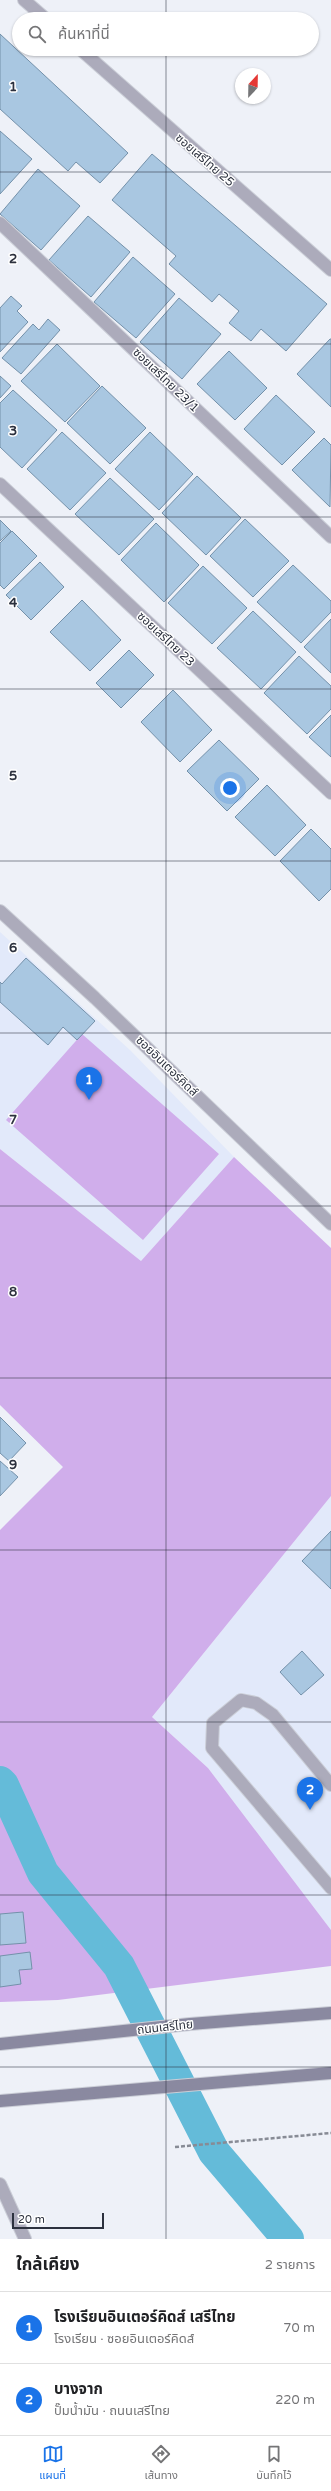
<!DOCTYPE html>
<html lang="th">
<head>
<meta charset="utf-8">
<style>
	:root { --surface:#fff; --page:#f6f6f6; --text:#202124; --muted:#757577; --line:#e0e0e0; --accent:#1a73e8 }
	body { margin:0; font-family:"Varela Round","Noto Sans Thai",sans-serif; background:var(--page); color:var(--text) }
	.compass { position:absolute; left:235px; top:68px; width:36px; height:36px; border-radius:50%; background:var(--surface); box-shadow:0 1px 3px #0004; rotate:22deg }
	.scale { position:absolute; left:12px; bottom:10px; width:92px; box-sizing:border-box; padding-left:4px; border:2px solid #2c313e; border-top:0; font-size:11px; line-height:14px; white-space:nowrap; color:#2c313e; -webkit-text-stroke:3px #fff; paint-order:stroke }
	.you { position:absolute; left:230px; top:788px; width:14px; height:14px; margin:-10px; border:3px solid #fff; border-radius:50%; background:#1a73e8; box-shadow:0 0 0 6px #1a73e833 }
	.badge { display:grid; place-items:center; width:26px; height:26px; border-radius:50%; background:var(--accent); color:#fff; font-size:13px; font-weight:700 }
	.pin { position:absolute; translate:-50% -33px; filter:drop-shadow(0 1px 2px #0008) }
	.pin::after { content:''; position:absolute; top:21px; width:14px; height:12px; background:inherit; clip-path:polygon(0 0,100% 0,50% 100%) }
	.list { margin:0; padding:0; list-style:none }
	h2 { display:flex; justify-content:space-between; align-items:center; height:52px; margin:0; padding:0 16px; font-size:17px }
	h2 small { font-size:13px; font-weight:400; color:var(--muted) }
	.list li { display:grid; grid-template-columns:26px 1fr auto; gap:12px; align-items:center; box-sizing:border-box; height:72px; padding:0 16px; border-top:1px solid var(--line) }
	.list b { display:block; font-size:15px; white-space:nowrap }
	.list p { margin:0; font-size:13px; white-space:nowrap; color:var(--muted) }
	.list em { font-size:13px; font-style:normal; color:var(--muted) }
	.icon { flex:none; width:22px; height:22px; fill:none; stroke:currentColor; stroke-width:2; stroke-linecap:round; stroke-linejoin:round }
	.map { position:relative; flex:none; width:331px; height:2239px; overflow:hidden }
	.search { position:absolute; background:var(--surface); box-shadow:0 1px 3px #0004; left:12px; right:12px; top:12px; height:44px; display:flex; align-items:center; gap:10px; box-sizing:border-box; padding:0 14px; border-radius:22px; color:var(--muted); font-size:15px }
	.sheet { height:196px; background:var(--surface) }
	nav { display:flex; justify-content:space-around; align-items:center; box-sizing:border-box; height:56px; border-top:1px solid var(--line); background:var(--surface); font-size:11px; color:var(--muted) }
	nav a { display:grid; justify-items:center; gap:2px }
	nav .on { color:var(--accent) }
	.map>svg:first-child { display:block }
	.built { fill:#e2e9fa }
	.green { fill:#d0aeeb }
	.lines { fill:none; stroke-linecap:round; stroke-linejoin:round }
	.canal { stroke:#64bbd9; stroke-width:32 }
	.building { fill:#a9c7e1; stroke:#7491aa }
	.lane-casing { stroke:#cbced7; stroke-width:14 }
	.street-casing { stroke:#cbced7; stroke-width:14 }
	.secondary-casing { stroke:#cbced7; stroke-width:14 }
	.path { stroke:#878b95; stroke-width:2.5; stroke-dasharray:4 2; stroke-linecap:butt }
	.lane { stroke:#acabbb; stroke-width:12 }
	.street { stroke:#acabbb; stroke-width:12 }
	.secondary { stroke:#8a89a0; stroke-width:12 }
	.grid { fill:none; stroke:#2c313e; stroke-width:1; stroke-opacity:0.55 }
	.labels { text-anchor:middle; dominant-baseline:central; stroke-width:3; stroke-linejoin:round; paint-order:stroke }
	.street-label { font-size:12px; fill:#2c313e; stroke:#fff }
	.grid-label { font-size:13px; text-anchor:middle; font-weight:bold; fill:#2c313e; stroke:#fff; stroke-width:3; stroke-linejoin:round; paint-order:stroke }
</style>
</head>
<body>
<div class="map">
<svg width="331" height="2239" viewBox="0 0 331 2239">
	<rect width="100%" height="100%" fill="#eef1f8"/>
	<path class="built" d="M0,932L130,1050L234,1157L141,1261L0,1149Z
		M331,1496V1930L208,1768L152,1717Z"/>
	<path class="green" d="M82,1034L219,1154L143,1240L6,1120Z
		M0,1149L141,1261L234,1157L331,1248V1496L152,1717L208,1768L331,1930V1966L58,2000L0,2002V1530L63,1467L0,1405Z"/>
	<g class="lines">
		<path class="canal" d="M0,1782L3,1785L43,1873L119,1966L214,2152L288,2239"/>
	</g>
	<path class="building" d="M0,34L128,153L100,183L76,162L68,171L0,109Z
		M0,131L32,159L0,194Z
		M152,154L327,304L286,351L261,329L251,341L229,323L239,311L219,294L212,302L169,264L176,256L112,200Z
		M38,169L80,206L41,250L0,214Z
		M88,216L130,252L91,297L49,260Z
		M133,257L175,294L136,338L94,302Z
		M11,296L22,306L17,311L28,322L0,352V308Z
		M179,298L221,334L182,379L140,342Z
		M48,319L60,330L21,374L2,358L33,324L39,330Z
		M330,339H331V407L297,374Z
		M57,344L100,386L65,422L21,381Z
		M229,351L267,388L235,420L197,384Z
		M0,376L11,386L0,398Z
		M102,386L146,428L110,464L67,423Z
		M13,390L57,430L22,468L0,447V403Z
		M276,395L315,432L282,465L244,429Z
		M62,432L106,473L70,510L27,469Z
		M150,432L193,474L159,510L115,469Z
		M324,438L331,445L330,507L292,470Z
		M197,476L241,518L206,555L162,513Z
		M110,478L154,519L119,555L75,514Z
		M245,519L289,561L253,597L210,556Z
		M0,520L11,531L0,541Z
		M156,523L199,565L164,602L121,560Z
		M12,531L37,556L4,589L0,585V543Z
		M40,562L64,587L31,620L6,595Z
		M293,565L331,601V612L301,643L257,602Z
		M203,566L247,608L212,644L168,603Z
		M82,600L121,640L90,671L50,632Z
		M253,611L296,652L261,689L217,648Z
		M331,619V673L304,647Z
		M129,650L154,675L121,708L96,683Z
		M299,656L331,686V709L307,734L264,693Z
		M173,690L212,730L180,762L141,722Z
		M331,715V757L309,737Z
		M219,740L259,779L227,811L187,771Z
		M267,785L306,825L275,856L235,817Z
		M311,829L331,849V889L319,901L280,861Z
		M26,958L95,1021L77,1040L63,1027L48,1045L0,1002V982L2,984Z
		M0,1417L26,1443L9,1461L0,1453Z
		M0,1461L18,1477L0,1496Z
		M331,1531V1589L302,1561Z
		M302,1651L324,1675L301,1695L280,1672Z
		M23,1912L26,1943L0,1945V1914Z
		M30,1952L32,1969L19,1970L21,1984L0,1987V1956Z"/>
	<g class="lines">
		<g class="lane-casing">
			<path id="lane" d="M331,1785L273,1715L256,1703L241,1700L213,1723L212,1748L331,1888"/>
		</g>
		<g class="street-casing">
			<path id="street" d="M24,0L46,19
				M80,49L331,270
				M0,223L331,537
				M0,484L331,793
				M0,911L95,998L331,1224
				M0,2184L25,2239"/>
		</g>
		<g class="secondary-casing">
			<path id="secondary" d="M0,2044L190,2024L331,2013
				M0,2101L331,2073"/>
		</g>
		<path class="path" d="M175,2147L331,2133"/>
		<use href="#lane" class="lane"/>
		<use href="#street" class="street"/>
		<use href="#secondary" class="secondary"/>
	</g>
	<path class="grid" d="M166,0V19M166,49V2239M0,172H331M0,344H331M0,517H331M0,689H331M0,861H331M0,1033H331M0,1206H331M0,1378H331M0,1550H331M0,1722H331M0,1895H331M0,2067H331"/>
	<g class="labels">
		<g class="street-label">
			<text transform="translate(205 160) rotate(41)">ซอยเสรีไทย 25</text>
			<text transform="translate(166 380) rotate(44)">ซอยเสรีไทย 23/1</text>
			<text transform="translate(166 639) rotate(43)">ซอยเสรีไทย 23</text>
			<text transform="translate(167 1066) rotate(44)">ซอยอินเตอร์คิดส์</text>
			<text transform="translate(165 2027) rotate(-6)">ถนนเสรีไทย</text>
		</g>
	</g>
	<g class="grid-label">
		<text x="13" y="91">1</text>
		<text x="13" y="263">2</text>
		<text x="13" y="435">3</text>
		<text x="13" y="607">4</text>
		<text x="13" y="780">5</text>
		<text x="13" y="952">6</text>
		<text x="13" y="1124">7</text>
		<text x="13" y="1296">8</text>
		<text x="13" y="1469">9</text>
	</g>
</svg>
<svg class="compass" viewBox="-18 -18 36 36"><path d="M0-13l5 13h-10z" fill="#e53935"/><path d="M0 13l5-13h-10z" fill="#757577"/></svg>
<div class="scale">20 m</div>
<div class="you"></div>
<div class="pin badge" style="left:89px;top:1100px">1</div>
<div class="pin badge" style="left:310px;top:1810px">2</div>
<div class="search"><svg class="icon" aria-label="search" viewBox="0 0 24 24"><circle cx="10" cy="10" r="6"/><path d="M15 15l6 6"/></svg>ค้นหาที่นี่</div>
</div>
<section class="sheet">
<h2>ใกล้เคียง<small>2 รายการ</small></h2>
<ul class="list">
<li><span class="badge">1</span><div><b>โรงเรียนอินเตอร์คิดส์ เสรีไทย</b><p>โรงเรียน · ซอยอินเตอร์คิดส์</p></div><em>70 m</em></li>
<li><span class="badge">2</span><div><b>บางจาก</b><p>ปั๊มน้ำมัน · ถนนเสรีไทย</p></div><em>220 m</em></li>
</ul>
</section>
<nav>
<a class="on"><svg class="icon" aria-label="map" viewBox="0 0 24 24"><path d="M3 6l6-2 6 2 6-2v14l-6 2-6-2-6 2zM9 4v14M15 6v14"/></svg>แผนที่</a>
<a><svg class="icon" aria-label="directions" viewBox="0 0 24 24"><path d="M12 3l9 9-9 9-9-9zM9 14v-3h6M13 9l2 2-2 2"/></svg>เส้นทาง</a>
<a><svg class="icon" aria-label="saved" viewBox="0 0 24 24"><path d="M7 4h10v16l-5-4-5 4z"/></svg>บันทึกไว้</a>
</nav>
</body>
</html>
